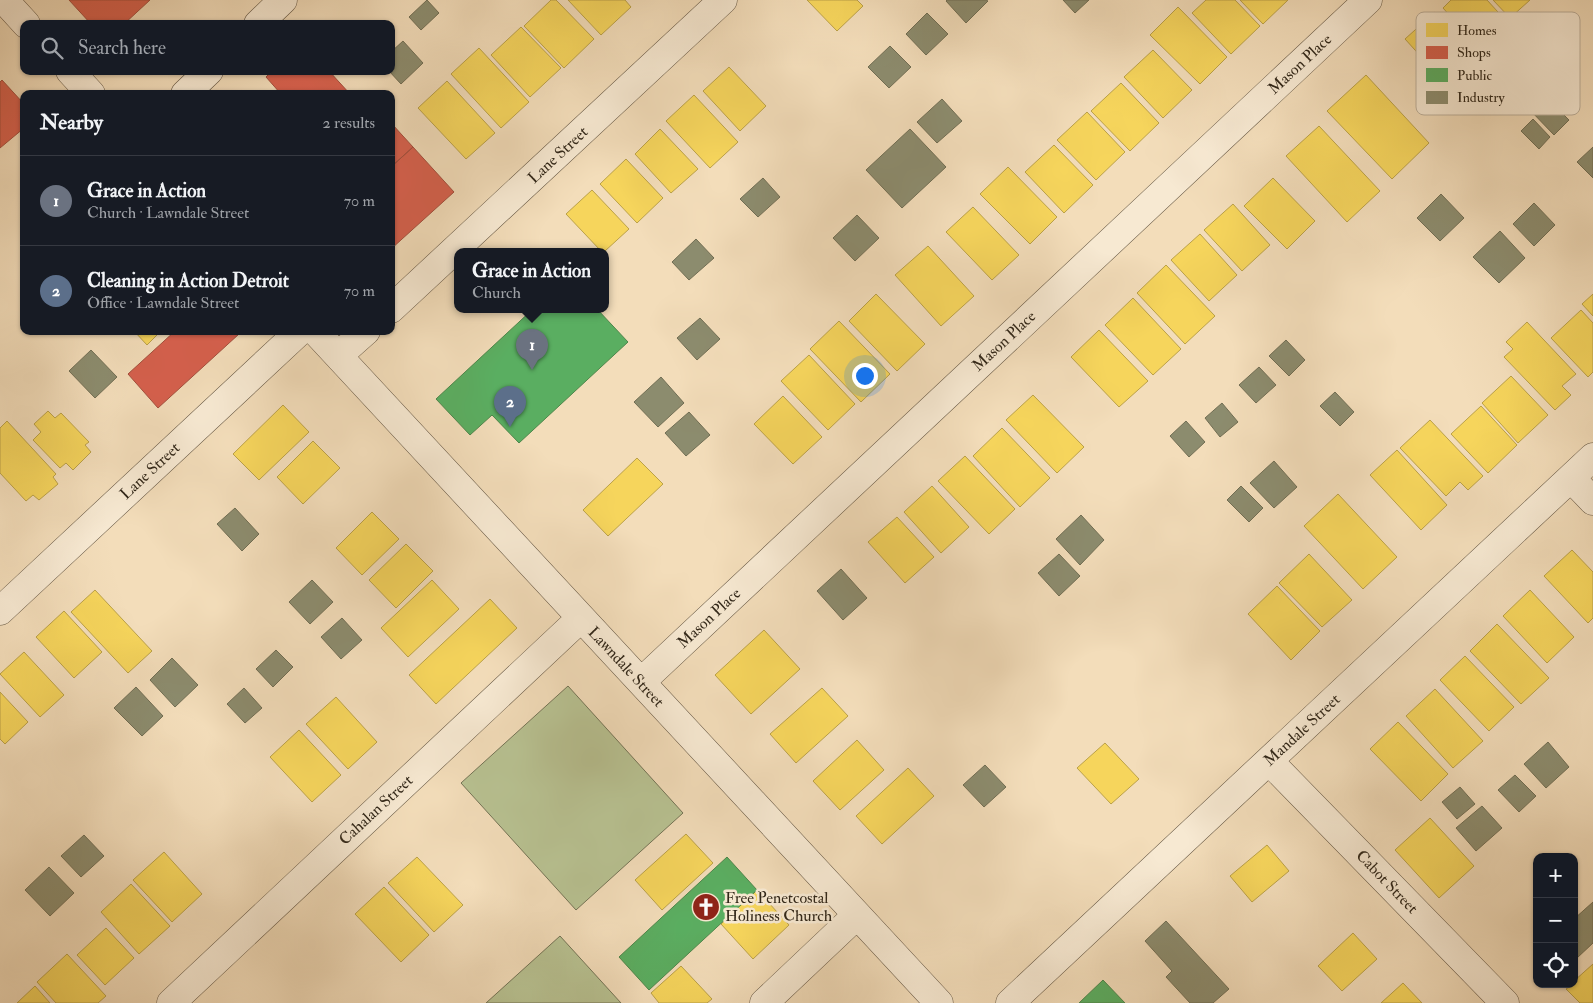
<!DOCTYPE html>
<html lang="en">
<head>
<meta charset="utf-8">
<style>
	:root { --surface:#171b24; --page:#20242c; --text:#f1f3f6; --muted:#9ea1a6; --line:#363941; --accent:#d93025 }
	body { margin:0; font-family:"IM FELL Double Pica",serif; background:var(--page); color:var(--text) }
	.controls { position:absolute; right:15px; bottom:15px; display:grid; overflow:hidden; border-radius:10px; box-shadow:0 1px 4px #0004 }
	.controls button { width:45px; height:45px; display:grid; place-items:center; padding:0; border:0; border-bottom:1px solid var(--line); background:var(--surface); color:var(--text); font:25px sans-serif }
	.you { position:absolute; left:864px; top:375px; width:18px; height:18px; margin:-12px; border:4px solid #fff; border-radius:50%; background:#1a73e8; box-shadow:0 0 0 8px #1a73e833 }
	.badge { display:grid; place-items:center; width:32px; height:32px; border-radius:50%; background:var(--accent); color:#fff; font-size:16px; font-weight:700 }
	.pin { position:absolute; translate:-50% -41px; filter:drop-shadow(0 1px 2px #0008) }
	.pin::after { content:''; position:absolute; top:26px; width:18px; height:15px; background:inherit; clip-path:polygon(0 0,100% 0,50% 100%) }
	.popup { position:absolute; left:454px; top:248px; width:155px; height:65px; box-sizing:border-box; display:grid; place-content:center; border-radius:10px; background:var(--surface); filter:drop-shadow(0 1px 4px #0005); font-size:16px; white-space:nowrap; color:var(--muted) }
	.popup b { font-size:19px; color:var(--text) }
	.popup::after { content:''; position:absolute; left:50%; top:100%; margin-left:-10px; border:10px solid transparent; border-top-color:var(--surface) }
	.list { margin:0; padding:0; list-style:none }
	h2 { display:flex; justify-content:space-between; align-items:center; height:65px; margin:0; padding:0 20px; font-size:21px }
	h2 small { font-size:16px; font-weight:400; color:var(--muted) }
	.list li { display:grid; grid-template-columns:32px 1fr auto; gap:15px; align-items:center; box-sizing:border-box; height:90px; padding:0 20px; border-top:1px solid var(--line) }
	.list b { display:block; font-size:19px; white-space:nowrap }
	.list p { margin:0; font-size:16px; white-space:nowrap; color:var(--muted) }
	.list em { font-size:16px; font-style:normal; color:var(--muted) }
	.icon { flex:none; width:28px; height:28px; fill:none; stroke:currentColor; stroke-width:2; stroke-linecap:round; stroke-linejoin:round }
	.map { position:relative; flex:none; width:1593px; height:1003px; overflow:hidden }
	.search { position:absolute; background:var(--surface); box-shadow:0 1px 4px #0004; left:20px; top:20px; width:375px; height:55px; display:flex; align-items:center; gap:12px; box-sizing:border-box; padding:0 18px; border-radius:10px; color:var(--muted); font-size:19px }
	.panel { position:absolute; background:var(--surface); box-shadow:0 1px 4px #0004; left:20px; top:90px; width:375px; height:245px; border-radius:10px }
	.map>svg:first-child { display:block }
	.green { fill:#b8c292; stroke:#747456 }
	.homes { fill:#f6d55c; stroke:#bba148 }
	.shops { fill:#d6604d; stroke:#a44f3d }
	.public { fill:#5aae61; stroke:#4e864b }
	.industry { fill:#8c8c6e; stroke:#716e54 }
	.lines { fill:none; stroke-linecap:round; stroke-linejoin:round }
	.minor-casing { stroke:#625441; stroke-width:29 }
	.minor { stroke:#f7e9d2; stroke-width:28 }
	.labels { text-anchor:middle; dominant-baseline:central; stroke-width:5; stroke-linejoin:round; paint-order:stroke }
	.street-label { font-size:16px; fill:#312719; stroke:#f7e9d2 }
	.poi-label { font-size:16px; fill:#312719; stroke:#f7e9d2; text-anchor:start }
	.key { fill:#f7e9d2; stroke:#bcaf9a; stroke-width:1 }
	.key-label { font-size:14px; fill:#312719 }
</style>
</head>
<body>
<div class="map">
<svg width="1593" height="1003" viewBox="0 0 1593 1003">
	<rect width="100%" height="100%" fill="#f3ddba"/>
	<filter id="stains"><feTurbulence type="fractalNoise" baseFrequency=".004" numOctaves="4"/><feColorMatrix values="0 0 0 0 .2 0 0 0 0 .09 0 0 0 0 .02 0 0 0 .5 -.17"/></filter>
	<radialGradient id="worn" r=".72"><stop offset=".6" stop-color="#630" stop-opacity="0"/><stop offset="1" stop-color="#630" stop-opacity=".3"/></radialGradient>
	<path class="green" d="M568,686L683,813L576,910L461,783Z
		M560,936L621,1003H486Z"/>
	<path class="homes" d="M551,0H556L594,39L564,68L524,26Z
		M568,0H625L631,7L601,35Z
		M807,0H857L863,6L837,31Z
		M1206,0H1235L1260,26L1231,54L1192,13Z
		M1240,0H1288L1263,24Z
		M1451,0H1487L1508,23L1480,49L1443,8Z
		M1493,0H1530L1510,18Z
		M1178,7L1227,57L1200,84L1150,35Z
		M1435,12L1493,77L1464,104L1405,39Z
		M521,27L561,68L530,97L491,55Z
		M479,48L529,102L501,128L451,74Z
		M1153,50L1192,90L1163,118L1124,77Z
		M729,67L766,106L740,131L703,91Z
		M1366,75L1429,143L1392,179L1327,111Z
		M447,81L495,133L466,159L418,108Z
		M1121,83L1159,123L1130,151L1091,111Z
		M694,95L738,142L710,168L666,121Z
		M1087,112L1125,152L1096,180L1057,140Z
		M1319,126L1380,191L1347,222L1286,156Z
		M660,129L698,169L671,193L635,154Z
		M1054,145L1093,185L1064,213L1025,172Z
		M626,159L663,198L637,223L600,184Z
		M1008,167L1057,217L1030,244L980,194Z
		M1273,178L1315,221L1287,249L1244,206Z
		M592,190L629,229L605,251H601L566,214Z
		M1233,204L1270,245L1242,271L1204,230Z
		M973,207L1019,255L992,280L946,232Z
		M1200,234L1237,275L1209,301L1171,260Z
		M928,246L974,296L941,326L895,275Z
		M1166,265L1215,316L1185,344L1137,293Z
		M876,294L925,344L897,371L849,321Z
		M1593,294V316L1582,304Z
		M1133,298L1181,349L1153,375L1105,325Z
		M1581,310L1593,323V372L1588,377L1551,338Z
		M839,321L890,374L861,402L810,349Z
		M1527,322L1576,374L1562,386L1571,395L1555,410L1504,357L1513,349L1506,342Z
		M1099,330L1148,381L1119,407L1071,357Z
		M134,331H161L147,345Z
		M809,355L855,404L828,430L781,381Z
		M1511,376L1548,415L1518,443L1482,403Z
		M1033,395L1084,447L1057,473L1006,420Z
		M783,396L822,437L793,464L754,424Z
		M283,405L309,432L259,480L233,454Z
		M1481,406L1517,445L1488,473L1451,434Z
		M48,411L55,418L61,413L89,442L85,445L91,452L73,470L66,463L60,468L33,440L41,432L34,424Z
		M1430,420L1483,476L1468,490L1460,482L1446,496L1400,448Z
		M7,421L56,474L53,477L58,484L39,500L33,495L26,501L0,473V428Z
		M1002,428L1050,478L1020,507L973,456Z
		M313,441L340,468L303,504L277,477Z
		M1397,450L1447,505L1421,530L1370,475Z
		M965,456L1015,509L989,534L938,481Z
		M637,458L663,484L608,536L583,510Z
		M932,486L969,527L941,553L904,512Z
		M1338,494L1397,557L1363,589L1304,526Z
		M372,512L399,539L362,575L336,548Z
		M897,517L934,557L905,583L868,542Z
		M406,544L433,571L396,608L369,580Z
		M1572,550L1593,572V618L1588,623L1544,576Z
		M1309,554L1352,600L1322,627L1279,583Z
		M432,580L459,609L408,657L381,628Z
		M1277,586L1320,631L1291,660L1248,614Z
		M95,590L152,651L128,673L71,612Z
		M1530,590L1574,637L1547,663L1503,616Z
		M490,599L517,628L436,704L409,675Z
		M64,611L102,652L74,678L36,637Z
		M1497,624L1549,678L1521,704L1470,651Z
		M764,630L800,669L751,714L715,675Z
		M24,652L64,695L40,717L0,674Z
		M1465,656L1514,707L1489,731L1440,680Z
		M822,688L848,716L796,763L770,734Z
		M1435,689L1483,741L1453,768L1406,716Z
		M0,692L28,722L5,744L0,739Z
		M336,697L377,742L348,769L306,724Z
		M1398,722L1448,774L1421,801L1370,749Z
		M299,730L341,775L312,802L270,757Z
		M857,740L884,770L840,810L813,781Z
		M1105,743L1139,779L1111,804L1077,768Z
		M908,768L934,796L882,844L856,816Z
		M1430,818L1474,866L1439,898L1395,850Z
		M686,834L713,863L662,910L635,880Z
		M1267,845L1289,871L1252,902L1230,876Z
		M164,852L202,894L172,922L133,880Z
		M417,857L463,905L434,932L388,883Z
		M131,884L170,926L139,954L101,912Z
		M384,887L429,935L401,962L355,914Z
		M757,890L789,925L753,959L721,924Z
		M106,928L134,958L105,985L77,955Z
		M1353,933L1377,959L1342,991L1318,966Z
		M67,954L106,996L98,1003H56L37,982Z
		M1593,964V1003H1580L1566,989L1574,984V981Z
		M681,966L712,999L707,1003H659L651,993Z
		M1403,983L1422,1003H1381Z
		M35,986L50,1003H17Z"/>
	<path class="shops" d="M69,0H150L124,24H91Z
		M272,71H329L350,94H281L266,77Z
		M2,80L24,104V128L0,148V82Z
		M392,124L413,147L391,167V125Z
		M413,147L454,192L391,249V167Z
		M175,331H236L239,334L158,408L128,374Z"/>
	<path class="public" d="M533,309H597L628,342L519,443L492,415L470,435L436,399Z
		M727,857L757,890L649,990L619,957Z
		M1103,980L1125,1003H1079Z"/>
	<path class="industry" d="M427,0L439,13L421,30L409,17Z
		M947,0H986L988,1L966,23L946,1Z
		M1063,0H1089L1075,13Z
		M927,13L948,34L926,55L906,34Z
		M403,41L423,63L401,84L389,71H391V52Z
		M890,46L911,67L889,88L868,67Z
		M1543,94L1569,120L1554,135L1529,109Z
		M942,99L962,121L937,143L917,122Z
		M1533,119L1550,137L1539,149L1521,131Z
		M910,129L946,167L902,208L866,170Z
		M1593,147V178L1577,162Z
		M763,178L780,197L758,217L740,199Z
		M1441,194L1464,218L1440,241L1417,218Z
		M1534,203L1555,225L1534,246L1513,224Z
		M857,215L879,238L855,261L833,238Z
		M1500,231L1525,258L1499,283L1473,257Z
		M696,239L714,258L689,280L672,262Z
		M700,318L720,339L697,360L677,338Z
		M1286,340L1305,360L1289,376L1269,356Z
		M91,350L117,377L95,398L69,371Z
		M1259,367L1276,385L1256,403L1239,385Z
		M661,377L684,403L658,427L634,402Z
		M1335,392L1354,412L1340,426L1320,406Z
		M1222,403L1238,422L1220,437L1205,418Z
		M689,412L710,435L686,456L665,433Z
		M1186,421L1205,442L1189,457L1170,436Z
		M1274,461L1297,487L1274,508L1250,483Z
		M1241,486L1263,508L1249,522L1227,500Z
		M235,508L259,534L242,551L217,524Z
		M1081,515L1104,540L1080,565L1056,539Z
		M1059,554L1080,576L1059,596L1038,573Z
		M841,569L867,598L843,620L817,591Z
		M312,580L333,602L310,624L289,602Z
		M342,618L362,640L341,659L321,637Z
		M276,650L293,667L273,687L256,669Z
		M172,658L198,685L175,707L150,680Z
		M136,687L163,716L142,736L114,708Z
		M244,688L262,708L245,723L227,704Z
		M1548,742L1569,767L1546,788L1524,764Z
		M985,765L1006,787L984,807L963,785Z
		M1515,775L1536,796L1519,812L1498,790Z
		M1460,787L1475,804L1457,819L1442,802Z
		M1482,806L1502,828L1476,851L1456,828Z
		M84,835L104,856L81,877L61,856Z
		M49,867L74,893L50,916L25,890Z
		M1593,902V943L1577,958L1574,955V919Z
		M1166,921L1229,989L1213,1003H1190L1166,977L1172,971L1145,941Z"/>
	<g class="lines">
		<g class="minor-casing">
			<path id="minor" d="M4,0L26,24
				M258,24L283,0
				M70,71L91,94
				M185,94L209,71
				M391,309L723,0
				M315,331L939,1003
				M339,355L366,331
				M1571,478L1593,501
				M0,611L300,331
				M641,682L1368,0
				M1269,761L1505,1003
				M171,1003L581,618
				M764,1003L857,915
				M1010,1003L1593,457"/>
		</g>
		<use href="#minor" class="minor"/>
	</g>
	<defs>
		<g id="church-disc" transform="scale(1.4375)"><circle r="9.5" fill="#8f2418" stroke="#f7e9d2"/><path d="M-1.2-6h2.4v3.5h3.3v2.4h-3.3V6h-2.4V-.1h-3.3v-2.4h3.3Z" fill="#fff"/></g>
	</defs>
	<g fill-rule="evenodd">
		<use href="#church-disc" x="706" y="907"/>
	</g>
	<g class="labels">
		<g class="street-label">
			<text transform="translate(1300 64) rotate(-43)">Mason Place</text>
			<text transform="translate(558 155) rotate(-43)">Lane Street</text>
			<text transform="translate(1004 341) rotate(-43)">Mason Place</text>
			<text transform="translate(150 471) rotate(-43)">Lane Street</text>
			<text transform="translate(709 618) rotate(-43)">Mason Place</text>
			<text transform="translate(626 667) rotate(47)">Lawndale Street</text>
			<text transform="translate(1302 730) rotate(-43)">Mandale Street</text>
			<text transform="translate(376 810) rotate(-43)">Cahalan Street</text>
			<text transform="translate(1387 882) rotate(46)">Cabot Street</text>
		</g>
		<g class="poi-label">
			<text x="725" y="898">Free Penetcostal<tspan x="725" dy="18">Holiness Church</tspan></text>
		</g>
	</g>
	<rect x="1416" y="12" width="164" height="103" rx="8" class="key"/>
	<rect x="1426" y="23" width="22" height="14" fill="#f6d55c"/>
	<rect x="1426" y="46" width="22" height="13" fill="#d6604d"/>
	<rect x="1426" y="68" width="22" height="14" fill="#5aae61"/>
	<rect x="1426" y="91" width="22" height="13" fill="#8c8c6e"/>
	<g class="key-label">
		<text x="1457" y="35">Homes</text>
		<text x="1457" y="57">Shops</text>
		<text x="1457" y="80">Public</text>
		<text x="1457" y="102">Industry</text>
	</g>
	<rect width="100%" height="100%" filter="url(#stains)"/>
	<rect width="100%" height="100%" fill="url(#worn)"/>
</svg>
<div class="controls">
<button>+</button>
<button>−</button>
<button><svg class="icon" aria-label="locate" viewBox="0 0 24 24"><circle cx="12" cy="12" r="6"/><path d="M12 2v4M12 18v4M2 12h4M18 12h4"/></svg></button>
</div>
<div class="you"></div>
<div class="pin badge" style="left:532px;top:370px;background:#6b7280">1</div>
<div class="popup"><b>Grace in Action</b>Church</div>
<div class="pin badge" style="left:510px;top:427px;background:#5c6f8a">2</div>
<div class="search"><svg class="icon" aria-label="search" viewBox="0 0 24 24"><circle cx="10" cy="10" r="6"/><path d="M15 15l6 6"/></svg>Search here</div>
<section class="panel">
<h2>Nearby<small>2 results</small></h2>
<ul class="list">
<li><span class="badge" style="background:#6b7280">1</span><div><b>Grace in Action</b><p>Church · Lawndale Street</p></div><em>70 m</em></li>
<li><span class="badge" style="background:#5c6f8a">2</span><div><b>Cleaning in Action Detroit</b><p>Office · Lawndale Street</p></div><em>70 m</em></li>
</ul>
</section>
</div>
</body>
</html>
